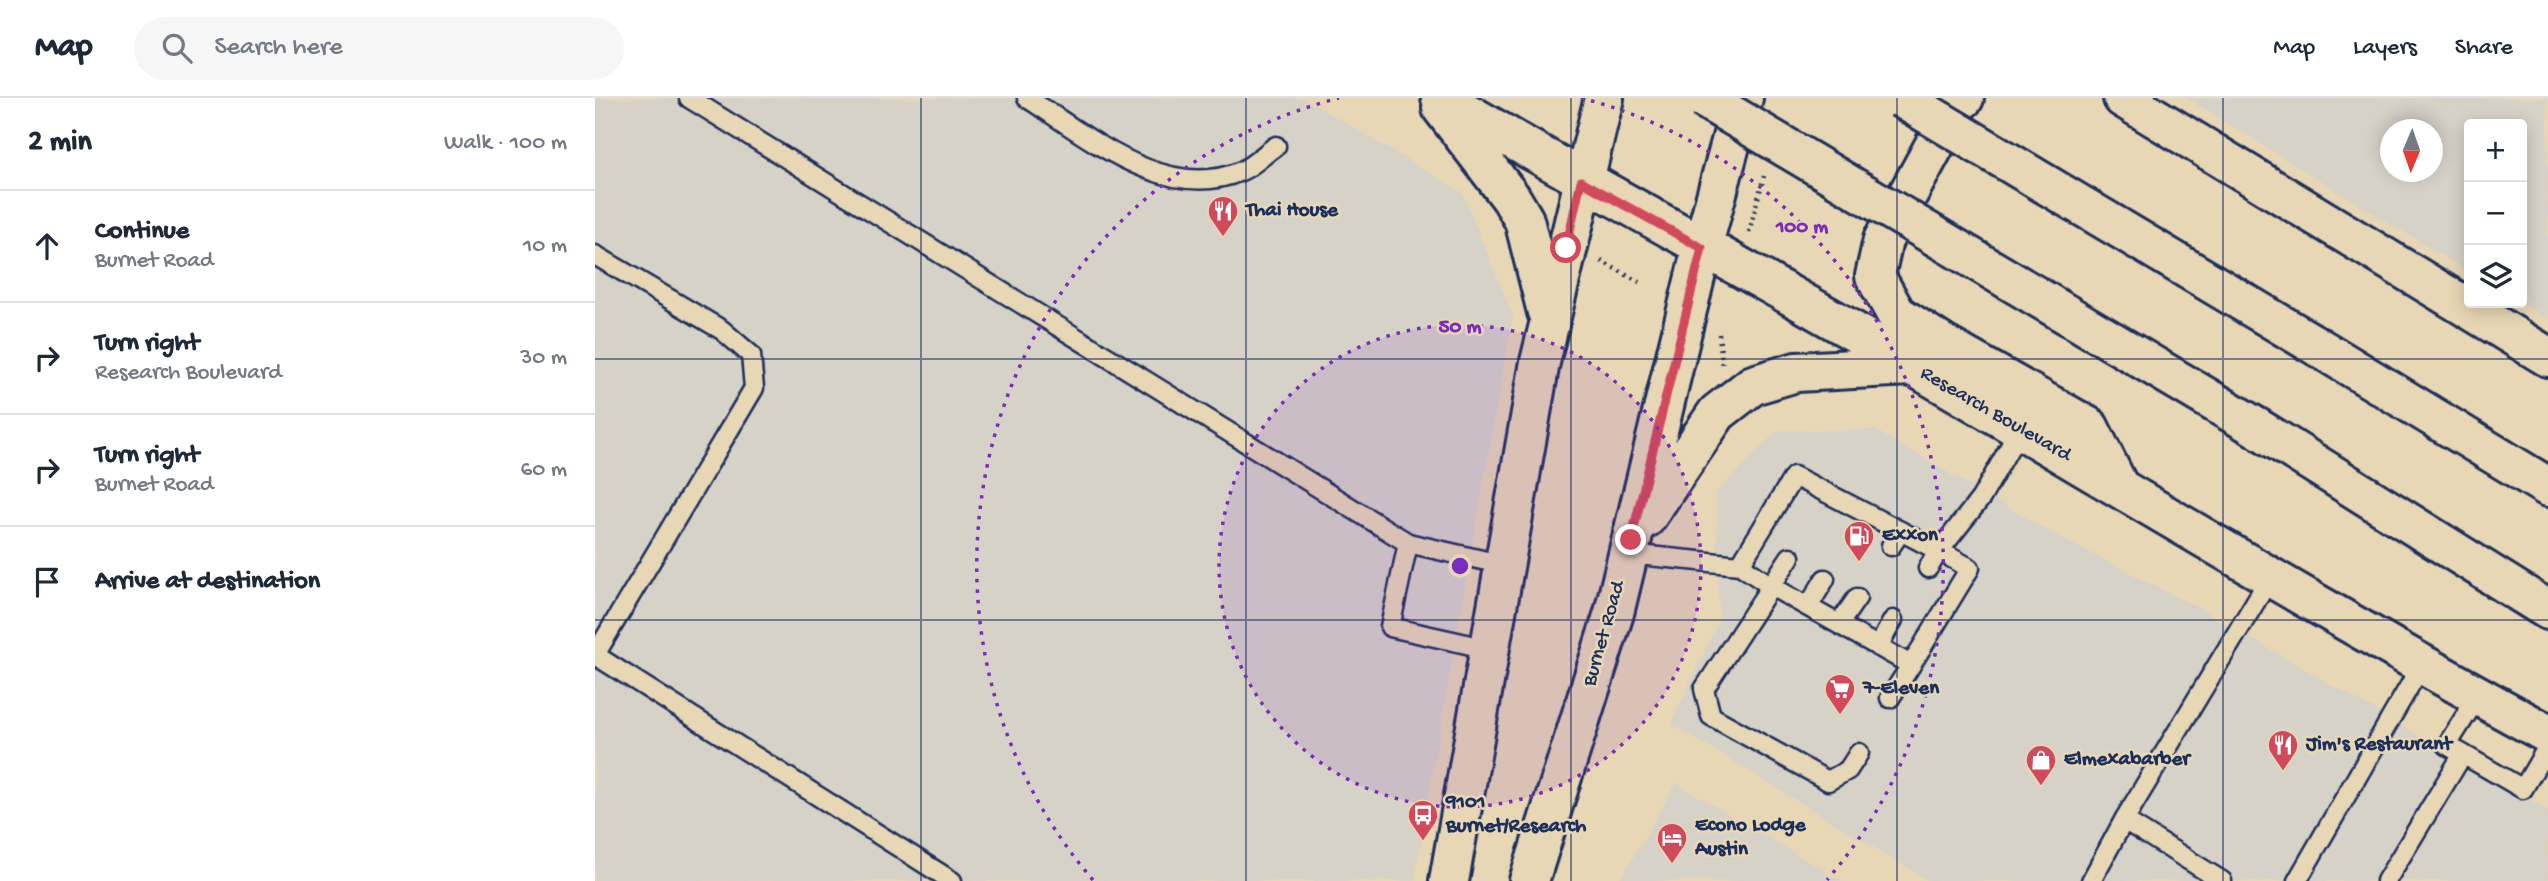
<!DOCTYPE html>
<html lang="en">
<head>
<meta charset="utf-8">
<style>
	:root { --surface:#fff; --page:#f6f6f7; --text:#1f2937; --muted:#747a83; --line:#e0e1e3 }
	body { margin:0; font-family:"Gochi Hand",sans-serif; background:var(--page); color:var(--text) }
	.controls { position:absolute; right:21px; top:21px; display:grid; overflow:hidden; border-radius:7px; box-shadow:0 4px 18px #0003 }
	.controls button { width:63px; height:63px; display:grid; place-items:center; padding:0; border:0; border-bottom:2px solid var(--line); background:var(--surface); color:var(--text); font:35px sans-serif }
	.compass { position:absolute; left:1785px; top:21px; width:63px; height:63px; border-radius:50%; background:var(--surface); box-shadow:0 4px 18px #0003; rotate:182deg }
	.stop { position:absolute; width:21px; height:21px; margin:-16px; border:5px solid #d1495b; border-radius:50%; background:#fff }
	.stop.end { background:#d1495b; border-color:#fff; box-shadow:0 2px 7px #0008 }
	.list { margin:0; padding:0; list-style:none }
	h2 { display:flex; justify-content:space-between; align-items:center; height:91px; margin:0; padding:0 28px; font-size:30px }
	h2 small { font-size:23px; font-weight:400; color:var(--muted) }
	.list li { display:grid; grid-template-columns:46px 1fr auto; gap:21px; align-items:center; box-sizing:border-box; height:112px; padding:0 28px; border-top:2px solid var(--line) }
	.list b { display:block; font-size:26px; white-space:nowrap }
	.list p { margin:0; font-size:23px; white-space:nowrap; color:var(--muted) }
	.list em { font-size:23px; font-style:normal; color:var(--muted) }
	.icon { flex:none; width:38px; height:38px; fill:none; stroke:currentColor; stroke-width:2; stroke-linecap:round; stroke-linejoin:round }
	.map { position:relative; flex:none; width:1953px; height:783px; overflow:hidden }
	header { display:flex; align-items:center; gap:42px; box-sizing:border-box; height:98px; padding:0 35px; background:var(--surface); border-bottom:2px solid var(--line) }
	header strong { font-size:33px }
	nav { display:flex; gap:38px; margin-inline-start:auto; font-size:24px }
	.search { width:490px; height:63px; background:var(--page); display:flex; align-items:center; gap:18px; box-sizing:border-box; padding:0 24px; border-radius:38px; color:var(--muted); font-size:26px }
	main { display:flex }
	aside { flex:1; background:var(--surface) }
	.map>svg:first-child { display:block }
	.built { fill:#d7d2c8; fill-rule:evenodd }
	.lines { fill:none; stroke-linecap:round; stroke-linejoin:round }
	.lane-casing { stroke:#1b2f5e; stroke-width:23 }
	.secondary-casing { stroke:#1b2f5e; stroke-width:44 }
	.highway-casing { stroke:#1b2f5e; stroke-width:44 }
	.path { stroke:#1b2f5e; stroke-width:4.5; stroke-dasharray:2 5; stroke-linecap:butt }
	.lane { stroke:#e8d7b4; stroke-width:18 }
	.secondary { stroke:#e8d7b4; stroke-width:38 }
	.highway { stroke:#e8d7b4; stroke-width:38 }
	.highway-bridge-casing { stroke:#1b2f5e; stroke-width:44; stroke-linecap:butt }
	.highway-bridge { stroke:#e8d7b4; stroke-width:38 }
	.route { stroke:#d1495b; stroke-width:9 }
	.grid { fill:none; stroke:#1b2f5e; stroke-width:2; stroke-opacity:0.55 }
	.ring { fill:none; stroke:#7b2cbf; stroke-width:3.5; stroke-dasharray:3.5 7 }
	.labels { text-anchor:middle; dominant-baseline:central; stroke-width:5; stroke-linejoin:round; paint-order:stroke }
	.poi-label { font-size:21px; font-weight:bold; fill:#1b2f5e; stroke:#e8d7b4; text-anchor:start }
	.street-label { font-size:21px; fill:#1b2f5e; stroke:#e8d7b4 }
	.centre { fill:#7b2cbf; stroke:#e8d7b4; stroke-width:3.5 }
	.ring-label { font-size:21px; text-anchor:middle; font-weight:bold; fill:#7b2cbf; stroke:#e8d7b4; stroke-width:5; stroke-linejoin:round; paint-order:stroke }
</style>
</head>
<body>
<header>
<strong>Map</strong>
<div class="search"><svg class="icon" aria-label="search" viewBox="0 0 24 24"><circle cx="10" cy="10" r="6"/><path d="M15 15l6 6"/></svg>Search here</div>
<nav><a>Map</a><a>Layers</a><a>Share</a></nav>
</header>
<main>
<aside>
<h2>2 min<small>Walk · 100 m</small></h2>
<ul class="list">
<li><svg class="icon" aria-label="ahead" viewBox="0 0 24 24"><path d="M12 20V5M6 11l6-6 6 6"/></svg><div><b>Continue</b><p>Burnet Road</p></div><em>10 m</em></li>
<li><svg class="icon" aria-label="right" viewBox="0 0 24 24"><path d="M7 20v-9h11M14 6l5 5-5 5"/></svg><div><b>Turn right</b><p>Research Boulevard</p></div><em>30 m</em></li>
<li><svg class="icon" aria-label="right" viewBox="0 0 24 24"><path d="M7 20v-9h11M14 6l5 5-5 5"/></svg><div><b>Turn right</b><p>Burnet Road</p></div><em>60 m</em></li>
<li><svg class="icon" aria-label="arrive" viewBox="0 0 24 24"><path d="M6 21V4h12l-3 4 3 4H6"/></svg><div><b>Arrive at destination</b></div></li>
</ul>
</aside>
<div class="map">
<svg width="1953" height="783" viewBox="0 0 1953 783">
	<rect width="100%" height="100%" fill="#e8d7b4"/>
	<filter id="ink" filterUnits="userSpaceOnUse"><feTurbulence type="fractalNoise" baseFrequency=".0143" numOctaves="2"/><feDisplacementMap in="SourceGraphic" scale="14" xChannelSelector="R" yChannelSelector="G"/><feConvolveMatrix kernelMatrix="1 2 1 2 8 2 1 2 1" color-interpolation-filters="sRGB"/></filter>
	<g filter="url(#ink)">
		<path class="built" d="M0,0H709L867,94L918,218L819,783H0Z
			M1591,0H1953V221L1924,205L1927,26H1874V174ZM1796,32H1838V74H1796Z
			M1183,332H1280L1468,441L1604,510L1953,712V783H1334L1076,626L1124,522L1121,395Z
			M1081,685L1247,783H1024Z"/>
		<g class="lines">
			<g class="lane-casing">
				<path id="lane" d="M94,0L813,445L909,467
					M432,0C491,37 572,106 646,73C658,68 670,55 681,48
					M0,157L127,232L156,257L159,290L0,557
					M813,445L795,529L894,551
					M1296,448L1306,433
					M1033,456L1145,467L1199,378L1344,453L1386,400L1425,331
					M1195,459L1109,591L1116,618L1233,683L1253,672L1264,655
					M1145,467L1176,488L1316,567L1375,470L1344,453L1333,470
					M1213,509L1230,481
					M1244,526L1262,500
					M1283,549L1298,522
					M0,557L357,783
					M1883,598L1852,647L1928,691L1953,648
					M1295,600L1316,567
					M1496,783L1529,722
					M1627,783L1529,722L1676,478
					M1702,783L1826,568
					M1791,783L1868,656"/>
			</g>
			<g class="secondary-casing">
				<path id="secondary" d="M846,0C984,81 1126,157 1265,237C1494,370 1720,510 1953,636
					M1369,0L1362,6L1288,142L1280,178L1301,216L1351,248L1494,329L1524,389
					M1528,0L1953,259
					M847,10L916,100L929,122L952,214
					M1051,420L1122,315L1158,287L1201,274L1317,268
					M854,783L945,264L1009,0
					M934,783L1019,515L1107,150L1148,0"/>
			</g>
			<g class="highway-casing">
				<path id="highway" d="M1715,244L1953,389
					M1661,329L1953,512"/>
			</g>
			<path class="path" d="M1154,134L1169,78
				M1006,163L1048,186
				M1124,236L1127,266"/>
			<use href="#lane" class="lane"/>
			<use href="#secondary" class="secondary"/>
			<use href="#highway" class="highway"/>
			<g class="highway-bridge-casing">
				<path id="highway-bridge" d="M1108,0L1661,329
					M1306,0L1715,244"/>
			</g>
			<use href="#highway-bridge" class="highway-bridge"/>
		</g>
	</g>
	<g class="lines" filter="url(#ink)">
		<path class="route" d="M971,150L986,83L1107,150L1036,442"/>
	</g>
	<path class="grid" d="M326,0V783M651,0V783M976,0V783M1302,0V783M1628,0V783M0,261H1953M0,522H1953"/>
	<circle cx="865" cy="468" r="241" fill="#7b2cbf" fill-opacity=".12"/>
	<g class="ring">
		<circle cx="865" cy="468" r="241"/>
		<path d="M498 782A483 483 0 0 1 744 0M986 0A483 483 0 0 1 1232 782"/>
	</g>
	<defs>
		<g id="restaurant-pin" transform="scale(1.575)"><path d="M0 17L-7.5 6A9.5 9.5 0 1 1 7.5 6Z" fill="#d1495b" stroke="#e8d7b4"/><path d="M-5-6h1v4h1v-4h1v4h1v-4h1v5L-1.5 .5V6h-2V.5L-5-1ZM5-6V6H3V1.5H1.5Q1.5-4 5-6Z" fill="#fff"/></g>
		<g id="fuel-pin" transform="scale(1.575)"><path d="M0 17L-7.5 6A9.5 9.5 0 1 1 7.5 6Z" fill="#d1495b" stroke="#e8d7b4"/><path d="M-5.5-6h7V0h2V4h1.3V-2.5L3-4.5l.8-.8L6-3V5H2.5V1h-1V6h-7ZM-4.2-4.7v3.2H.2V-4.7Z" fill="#fff"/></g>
		<g id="supermarket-pin" transform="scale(1.575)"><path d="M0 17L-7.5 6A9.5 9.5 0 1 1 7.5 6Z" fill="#d1495b" stroke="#e8d7b4"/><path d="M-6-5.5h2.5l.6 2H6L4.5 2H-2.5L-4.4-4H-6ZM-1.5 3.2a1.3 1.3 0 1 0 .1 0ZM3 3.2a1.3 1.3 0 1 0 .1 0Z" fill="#fff"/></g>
		<g id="shop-pin" transform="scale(1.575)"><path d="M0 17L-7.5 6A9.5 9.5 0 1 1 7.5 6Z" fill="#d1495b" stroke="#e8d7b4"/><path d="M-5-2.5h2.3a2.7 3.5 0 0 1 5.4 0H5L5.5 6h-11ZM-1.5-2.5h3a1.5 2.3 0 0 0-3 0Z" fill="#fff"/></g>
		<g id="bus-pin" transform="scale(1.575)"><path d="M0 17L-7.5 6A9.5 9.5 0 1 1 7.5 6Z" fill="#d1495b" stroke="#e8d7b4"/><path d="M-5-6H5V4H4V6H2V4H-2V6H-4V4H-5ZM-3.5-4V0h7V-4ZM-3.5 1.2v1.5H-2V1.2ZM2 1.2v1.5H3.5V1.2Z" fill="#fff"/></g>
		<g id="hotel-pin" transform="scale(1.575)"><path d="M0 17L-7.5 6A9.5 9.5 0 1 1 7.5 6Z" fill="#d1495b" stroke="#e8d7b4"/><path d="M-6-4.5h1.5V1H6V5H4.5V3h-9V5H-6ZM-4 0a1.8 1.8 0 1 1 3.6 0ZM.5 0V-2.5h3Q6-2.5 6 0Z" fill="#fff"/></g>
	</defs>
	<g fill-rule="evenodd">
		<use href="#restaurant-pin" x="628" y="113"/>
		<use href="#fuel-pin" x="1264" y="438"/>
		<use href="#supermarket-pin" x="1245" y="591"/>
		<use href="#restaurant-pin" x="1688" y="647"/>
		<use href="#shop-pin" x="1446" y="662"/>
		<use href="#bus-pin" x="828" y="717"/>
		<use href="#hotel-pin" x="1077" y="740"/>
	</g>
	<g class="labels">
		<g class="poi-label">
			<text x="651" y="113">Thai House</text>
			<text x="1287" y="438">Exxon</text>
			<text x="1268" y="591">7-Eleven</text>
			<text x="1711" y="647">Jim's Restaurant</text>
			<text x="1469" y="662">Elmexabarber</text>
			<text x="851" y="705">9101<tspan x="851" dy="24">Burnet/Research</tspan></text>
			<text x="1100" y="728">Econo Lodge<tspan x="1100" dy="24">Austin</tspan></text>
		</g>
		<g class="street-label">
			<text transform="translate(1400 317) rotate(30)">Research Boulevard</text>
			<text transform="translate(1010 536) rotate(-74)">Burnet Road</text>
		</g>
	</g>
	<circle cx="865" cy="468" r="10" class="centre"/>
	<g class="ring-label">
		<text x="1207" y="134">100 m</text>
		<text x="865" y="234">50 m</text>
	</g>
</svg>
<div class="controls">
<button>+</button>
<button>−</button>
<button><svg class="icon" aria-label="layers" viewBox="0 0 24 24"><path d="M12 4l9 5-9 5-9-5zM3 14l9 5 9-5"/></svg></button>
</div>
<svg class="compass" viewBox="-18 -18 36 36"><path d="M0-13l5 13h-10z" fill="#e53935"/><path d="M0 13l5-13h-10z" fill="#747a83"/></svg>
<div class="stop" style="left:971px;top:150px"></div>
<div class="stop end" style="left:1036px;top:442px"></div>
</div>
</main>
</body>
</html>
